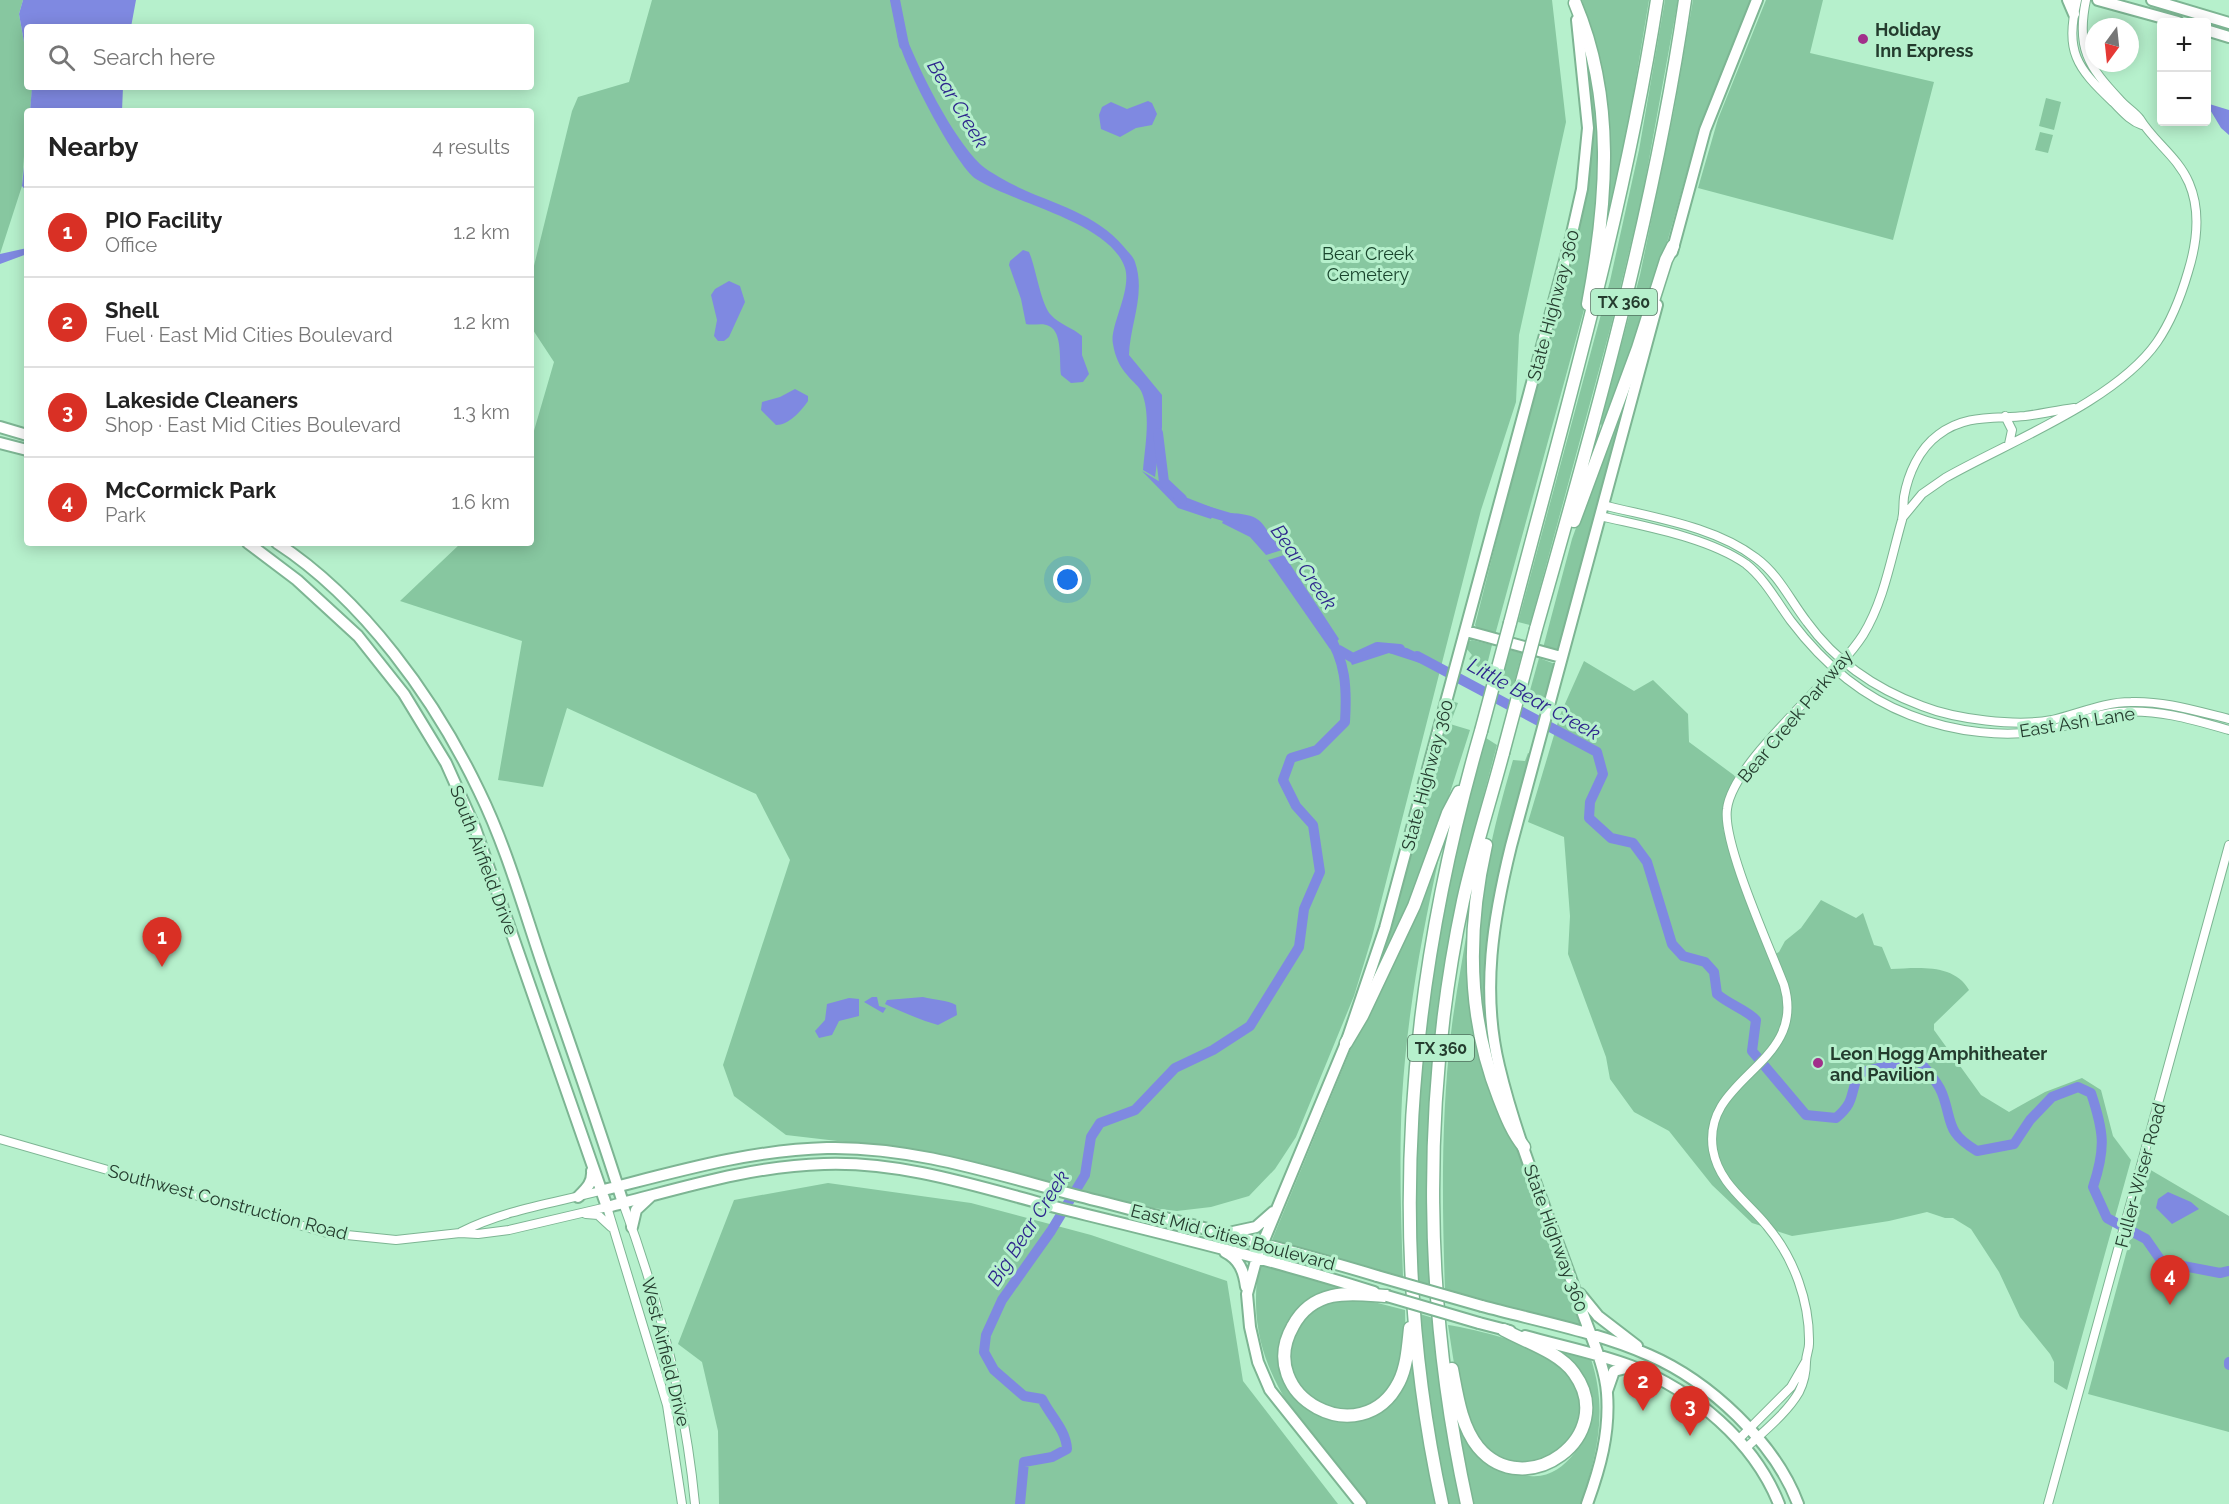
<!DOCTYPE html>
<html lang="en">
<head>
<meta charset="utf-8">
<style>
	:root { --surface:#fff; --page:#f6f6f6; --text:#222; --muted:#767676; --line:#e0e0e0; --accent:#d93025 }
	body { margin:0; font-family:Raleway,sans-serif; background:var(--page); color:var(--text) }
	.controls { position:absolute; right:18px; top:18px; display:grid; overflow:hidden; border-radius:6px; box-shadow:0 3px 15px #0003 }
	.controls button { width:54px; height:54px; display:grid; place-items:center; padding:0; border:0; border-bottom:2px solid var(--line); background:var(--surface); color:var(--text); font:30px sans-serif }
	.compass { position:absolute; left:2085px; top:18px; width:54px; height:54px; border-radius:50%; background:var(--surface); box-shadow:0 3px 15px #0003; rotate:195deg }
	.you { position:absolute; left:1068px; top:580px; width:21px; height:21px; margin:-15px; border:4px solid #fff; border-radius:50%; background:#1a73e8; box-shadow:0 0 0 9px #1a73e833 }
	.badge { display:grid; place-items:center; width:39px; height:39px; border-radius:50%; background:var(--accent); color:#fff; font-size:20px; font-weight:700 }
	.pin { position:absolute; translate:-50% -50px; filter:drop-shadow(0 2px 3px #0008) }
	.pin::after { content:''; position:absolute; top:32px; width:21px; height:18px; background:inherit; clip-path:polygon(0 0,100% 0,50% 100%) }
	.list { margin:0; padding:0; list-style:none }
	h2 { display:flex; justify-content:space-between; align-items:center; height:78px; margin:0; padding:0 24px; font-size:26px }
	h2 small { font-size:20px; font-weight:400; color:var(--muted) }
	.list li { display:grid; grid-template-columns:39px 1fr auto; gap:18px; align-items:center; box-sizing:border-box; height:90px; padding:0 24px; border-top:2px solid var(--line) }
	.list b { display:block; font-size:22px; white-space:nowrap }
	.list p { margin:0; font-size:20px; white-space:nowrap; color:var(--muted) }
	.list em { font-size:20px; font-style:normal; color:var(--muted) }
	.icon { flex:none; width:33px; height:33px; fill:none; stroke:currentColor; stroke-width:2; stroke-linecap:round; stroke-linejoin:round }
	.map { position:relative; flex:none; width:2229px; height:1504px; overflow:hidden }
	.search { position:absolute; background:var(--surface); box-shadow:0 3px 15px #0003; left:24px; top:24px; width:510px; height:66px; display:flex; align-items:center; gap:15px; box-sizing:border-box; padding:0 21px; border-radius:6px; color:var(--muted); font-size:22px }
	.panel { position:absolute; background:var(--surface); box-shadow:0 3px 15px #0003; left:24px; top:108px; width:510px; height:438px; border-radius:6px }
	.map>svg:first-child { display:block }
	.green { fill:#87c7a0 }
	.water { fill:#7f89e1 }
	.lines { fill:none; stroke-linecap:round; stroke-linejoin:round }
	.river { stroke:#7f89e1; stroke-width:10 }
	.minor-casing { stroke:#7db593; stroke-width:10 }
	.major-casing { stroke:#7db593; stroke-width:14 }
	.highway-casing { stroke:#7db593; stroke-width:15 }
	.minor { stroke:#fff; stroke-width:8 }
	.major { stroke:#fff; stroke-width:10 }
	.highway { stroke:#fff; stroke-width:12 }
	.major-bridge-casing { stroke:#7db593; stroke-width:14; stroke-linecap:butt }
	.highway-bridge-casing { stroke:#7db593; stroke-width:15; stroke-linecap:butt }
	.major-bridge { stroke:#fff; stroke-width:10 }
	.highway-bridge { stroke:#fff; stroke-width:12 }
	.poi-dot { fill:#a12f8a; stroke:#b6f0cc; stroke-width:2 }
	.labels { text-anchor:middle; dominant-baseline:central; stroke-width:6; stroke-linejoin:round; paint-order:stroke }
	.shield { fill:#b6f0cc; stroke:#50725d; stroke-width:1.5 }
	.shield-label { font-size:16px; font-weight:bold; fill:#243c2e }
	.poi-label { font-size:18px; font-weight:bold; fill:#243c2e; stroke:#b6f0cc; text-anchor:start }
	.park-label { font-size:18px; fill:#1a462e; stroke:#b6f0cc }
	.street-label { font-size:18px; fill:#243c2e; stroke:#b6f0cc }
	.water-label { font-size:20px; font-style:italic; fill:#2e278d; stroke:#b6f0cc }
</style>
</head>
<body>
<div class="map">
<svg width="2229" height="1504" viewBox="0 0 2229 1504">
	<rect width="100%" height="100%" fill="#b6f0cc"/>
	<path class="green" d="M0,0H23L19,14L27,59V87H32V90L30,111H27L22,186L0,254Z
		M652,0H1552L1566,122L1519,335L1516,402L1481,510L1372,937L1354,996L1296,1137L1275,1169L1249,1196L1211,1207L1177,1211L1144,1207L923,1151L786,1135L734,1096L723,1065L790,860L756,794L567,708L543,787L498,780L522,641L400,601L461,543H531V441L554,362L531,327V278L572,111L578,97L629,82Z
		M1582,0H1649L1625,145L1608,224H1604L1609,161Z
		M1665,0H1678L1642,198L1612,322L1530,625L1518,622L1610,281L1639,150Z
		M1693,0H1751L1700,126L1646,317L1604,426L1600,424L1640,275L1674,110Z
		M1766,0H1823L1810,53L1934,82L1893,240L1698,188L1718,119Z
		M1589,77L1595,95L1603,171L1585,306L1495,635L1479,631L1475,625L1588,178L1592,119Z
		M2046,98L2061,102L2054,130L2039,126Z
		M2040,132L2053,135L2048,153L2035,150Z
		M1637,359L1560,648L1554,651L1543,648L1572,539Z
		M1472,640L1492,645L1485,673L1469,659L1472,655L1466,648L1467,642Z
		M1510,650L1522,653L1513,688L1502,679Z
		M1539,658L1555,664L1548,696L1540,701L1529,694Z
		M1584,661L1634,691L1653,680L1688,714L1689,742L1735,776L1726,797L1723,829L1769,957L1779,952L1785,941L1801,928L1821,900L1856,918L1863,913L1874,945L1882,947L1891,969C1917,968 1954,963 1969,990L1934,1024V1030L1981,1095L2009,1112L2045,1092L2082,1078L2101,1090L2113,1136L2131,1160L2067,1390L2054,1382V1362L2050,1354L2020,1317L1999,1272L1971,1229L1953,1218H1945L1927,1212L1889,1221L1792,1236L1752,1223L1712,1185L1669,1131L1634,1112L1610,1079L1606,1057L1568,954L1570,916L1564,837L1528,822L1560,715Z
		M1451,701L1458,703L1450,724L1470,730L1426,868L1381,965L1378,964Z
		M1486,738L1497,745L1465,866L1454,921L1429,1130L1426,1164L1430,1286L1417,1281C1414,1177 1417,1072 1432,968C1444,890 1465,814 1486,738Z
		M1528,753L1532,755L1486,957L1499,1082C1463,961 1479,877 1513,760L1525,761Z
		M1437,852L1440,853C1422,933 1407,1015 1402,1098C1399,1158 1401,1217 1403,1277L1274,1243L1272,1240L1374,993Z
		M1471,905L1472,998L1518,1148L1583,1330L1445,1290C1442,1204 1441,1118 1451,1033C1456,990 1465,948 1471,905Z
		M2149,1169L2229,1216V1432L2088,1394Z
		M828,1183L971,1203L1091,1235L1227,1281L1243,1381L1338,1504H719L718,1431L702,1362L678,1344L734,1200Z
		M1262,1264L1346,1288L1309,1303L1282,1357L1312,1409L1373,1413L1409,1366H1413L1436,1504H1365C1318,1443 1257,1386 1256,1304C1256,1292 1256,1274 1262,1264Z
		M1338,1299H1362L1405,1310C1405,1330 1408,1355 1400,1374C1371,1440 1273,1409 1293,1339C1300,1315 1316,1307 1338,1299Z
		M1420,1314L1433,1318L1463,1504H1446L1423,1353Z
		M1448,1325C1480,1330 1550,1347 1570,1373C1580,1387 1585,1409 1580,1426C1578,1432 1571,1439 1567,1444C1564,1448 1560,1455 1555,1458C1536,1468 1507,1467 1490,1454C1461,1431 1454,1360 1448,1325Z
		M1556,1348L1591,1359C1608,1411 1597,1454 1581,1504H1473L1454,1401C1458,1411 1461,1423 1466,1432C1470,1440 1483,1447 1491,1452C1499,1458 1508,1467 1517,1472C1557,1491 1591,1441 1592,1406H1590L1555,1353Z"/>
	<path class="water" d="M23,0H136L131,27H27V59L19,14Z
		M897,33L905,34C920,72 951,135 980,164C985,169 993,173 999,177C1040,202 1092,208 1124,247C1127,251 1133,256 1135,262C1146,294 1130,324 1129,355L1162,395V427L1155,477L1143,470C1145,446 1151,416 1142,393C1140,387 1132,381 1128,376C1119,366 1115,356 1113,344C1109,327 1132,291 1125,268C1110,222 1015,204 976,179C956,166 899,58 897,33Z
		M32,87H123L122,111H30Z
		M1148,101L1152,103L1157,114L1152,125L1136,128L1120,137L1101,129L1099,115L1102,107L1111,102L1127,109Z
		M2206,103L2229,110V135L2221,128Z
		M27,138V192L22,186Z
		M27,248V254L0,264V254Z
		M1023,250L1029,252C1036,268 1041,305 1051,315C1059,324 1073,328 1082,336V355L1089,374L1083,382L1071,383L1061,375C1059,362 1063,332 1049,326C1043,322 1033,326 1026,324L1021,299L1009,265L1010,261Z
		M729,281L740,286L745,302L729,337L724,341H718L714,336L717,320L711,295L715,289Z
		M795,389L808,396V401C801,411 789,425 776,425L761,410L762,402L780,397Z
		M1142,471L1185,497L1216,509L1211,519L1178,508Z
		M1227,513C1268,514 1259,525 1282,550L1266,555L1250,537L1222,523Z
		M1284,555L1339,639L1330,649L1268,560Z
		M1392,646L1407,648L1432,660L1429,666L1389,653L1352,665L1349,658Z
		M872,997H877L879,1006L886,1008L883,1013L864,1002Z
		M923,997C934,1000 947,1000 956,1005L957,1015L938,1025C920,1020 900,1011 885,1004L887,1000Z
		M849,998L859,999V1016L839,1021L832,1035L819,1038L815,1031L825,1020L827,1004Z
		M2168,1192L2191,1202L2199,1209L2172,1224L2156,1208L2158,1199Z"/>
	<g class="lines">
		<path class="river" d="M895,0L904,45
			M1158,433L1164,482L1182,499
			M1200,509L1237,520
			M1339,650L1353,658L1377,647L1400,649
			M1417,656L1597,752L1603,774L1590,802L1589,818L1611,838L1633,843L1647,862L1672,944L1683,956L1705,962L1714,972L1717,994C1730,1005 1747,1010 1756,1020L1752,1051L1806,1115L1836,1118C1856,1101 1849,1095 1859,1073L1909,1060L1920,1062C1927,1071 1938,1082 1942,1093C1953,1122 1945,1132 1977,1151L2014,1144L2030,1120L2052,1097L2078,1087L2091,1093C2104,1132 2106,1148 2093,1187L2107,1218L2146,1239L2162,1262L2220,1273L2229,1271
			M2229,1362V1365
			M1020,1504L1024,1462L1052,1457L1067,1449C1066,1430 1051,1417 1042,1399L1024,1396L994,1370L984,1352L986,1335L1002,1300L1051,1231L1085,1175L1091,1137L1100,1123L1135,1110L1175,1068L1213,1050L1250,1026L1299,947L1304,909L1320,872L1313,825L1296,806L1283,780L1291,758L1317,750L1345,722C1347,688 1346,661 1327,633"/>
		<g class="minor-casing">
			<path id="minor" d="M2077,0C2065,52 2076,67 2113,102C2122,111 2130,121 2142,125
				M2005,416L2012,430L2009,444
				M1603,505C1654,518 1714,526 1756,558C1779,575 1790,600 1807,622C1836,662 1876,689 1922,706C1955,719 2016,727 2052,720C2078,714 2104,702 2131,702C2165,701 2196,711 2229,719
				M1600,516C1646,527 1707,537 1746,564C1765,579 1777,602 1791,621C1822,662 1860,696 1910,715C1953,732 2007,739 2052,729C2075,724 2095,714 2118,712C2158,709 2191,719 2229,730
				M1903,517L1922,494L1945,478C2008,442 2116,401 2157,342C2172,320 2181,296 2188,272C2197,243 2201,211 2189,183C2178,157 2154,142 2140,119C2135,112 2126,107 2120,100C2088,66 2076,48 2086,0
				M0,1139L327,1233L396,1240L460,1233L478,1234L509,1230L607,1207L667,1405L682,1504
				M623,1203C659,1300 685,1400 695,1504
				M586,1214L598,1215L611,1227
				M461,1232C504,1210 554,1203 600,1191
				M1739,1439L1791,1387L1806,1361
				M1746,1448C1763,1432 1787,1413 1799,1392C1804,1382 1806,1372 1806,1362C1806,1355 1809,1350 1809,1344C1810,1302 1794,1258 1767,1226C1747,1201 1719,1184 1713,1150C1701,1076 1808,1066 1784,985C1770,948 1722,843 1727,809C1733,760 1833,682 1863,635C1884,601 1891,558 1902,520C1904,512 1903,505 1904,497C1908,474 1919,449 1938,435C1965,414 1994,419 2025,416C2041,414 2058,410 2074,408
				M2048,1504L2229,845"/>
		</g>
		<g class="major-casing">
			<path id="major" d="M2068,0L2074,14
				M2098,0L2178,22
				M2152,0L2229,23
				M2206,30L2229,37
				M1672,252L1705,130L1757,0
				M0,427L27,435
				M0,443L27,450
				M248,543L297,580L358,636L404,694L446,763L475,828L607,1207C679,1189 749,1166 824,1164C904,1161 982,1188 1059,1208C1165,1234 1270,1259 1374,1292
				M277,543C363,599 435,699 479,791C506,846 523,907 543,966C570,1045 598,1123 623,1203
				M1466,631L1561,657
				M600,1191C675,1172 749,1150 827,1148C911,1146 995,1174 1075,1195C1176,1221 1278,1246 1377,1276
				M578,1197C586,1189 593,1183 592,1171
				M632,1227L636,1210L651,1196
				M1233,1232L1256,1227L1273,1212
				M1225,1252C1239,1259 1244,1271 1246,1287
				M1580,1294L1598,1316L1637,1346
				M1482,1306C1538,1321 1597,1332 1649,1355C1709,1381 1775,1442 1798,1504
				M1479,1323L1510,1331
				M1525,1336C1560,1346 1597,1353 1631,1366C1694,1391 1754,1441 1779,1504
				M1607,1391L1614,1371L1630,1367
				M1361,1504L1270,1390L1258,1362L1250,1327L1247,1294L1257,1257L1346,1043L1385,928L1570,242L1582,189L1588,128L1577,20
				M1587,1504C1600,1468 1610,1433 1607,1393C1605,1366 1591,1337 1582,1311C1555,1229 1519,1150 1499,1066C1481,991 1493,919 1511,846L1657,305"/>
		</g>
		<g class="highway-casing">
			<path id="highway" d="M1575,3C1616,100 1607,203 1588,304
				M1574,521L1638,348L1666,260L1673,246
				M1510,623C1564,416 1624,212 1657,0
				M1536,629C1595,422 1654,213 1685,0
				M1486,845C1467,929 1467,1017 1499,1098C1506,1116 1512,1132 1524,1147
				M1346,1043L1362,1016L1414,906L1448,813L1459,792
				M1387,1296C1369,1295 1349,1292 1332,1296C1314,1300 1301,1311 1293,1326C1253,1396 1362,1455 1399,1382C1407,1366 1408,1346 1410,1328
				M1452,1369C1457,1395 1461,1426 1478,1447C1525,1504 1620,1436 1574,1373C1559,1352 1526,1342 1504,1330
				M1442,1504C1385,1243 1407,986 1481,731
				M1467,1504C1424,1307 1421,1099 1463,901C1474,851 1490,802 1503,753"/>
		</g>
		<use href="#minor" class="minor"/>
		<use href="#major" class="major"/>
		<use href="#highway" class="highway"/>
		<g class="major-bridge-casing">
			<path id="major-bridge" d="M1377,1276L1482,1306
				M1387,1296L1479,1323"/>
		</g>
		<g class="highway-bridge-casing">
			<path id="highway-bridge" d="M1481,731L1510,623
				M1503,753L1536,629"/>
		</g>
		<use href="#major-bridge" class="major-bridge"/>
		<use href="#highway-bridge" class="highway-bridge"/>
	</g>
	<g class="poi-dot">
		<circle cx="1863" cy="39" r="6"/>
		<circle cx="1818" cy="1063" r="6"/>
	</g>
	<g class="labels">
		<g class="shield">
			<rect x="1591" y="289" width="66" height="26" rx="4.5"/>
			<rect x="1408" y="1035" width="66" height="26" rx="4.5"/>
		</g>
		<g class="shield-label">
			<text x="1624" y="302">TX 360</text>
			<text x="1441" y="1048">TX 360</text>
		</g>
		<g class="poi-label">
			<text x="1875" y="29">Holiday<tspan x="1875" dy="21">Inn Express</tspan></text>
			<text x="1830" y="1053">Leon Hogg Amphitheater<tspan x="1830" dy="21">and Pavilion</tspan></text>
		</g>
		<g class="park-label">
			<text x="1368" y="253">Bear Creek<tspan x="1368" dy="21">Cemetery</tspan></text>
		</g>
		<g class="street-label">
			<text transform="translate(1553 305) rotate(-75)">State Highway 360</text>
			<text transform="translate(1795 716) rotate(-50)">Bear Creek Parkway</text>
			<text transform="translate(2077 722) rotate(-9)">East Ash Lane</text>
			<text transform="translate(1427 775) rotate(-75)">State Highway 360</text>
			<text transform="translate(484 860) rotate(69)">South Airfield Drive</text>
			<text transform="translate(2140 1175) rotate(-75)">Fuller-Wiser Road</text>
			<text transform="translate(228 1202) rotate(15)">Southwest Construction Road</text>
			<text transform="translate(1233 1237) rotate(15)">East Mid Cities Boulevard</text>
			<text transform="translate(1556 1238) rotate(70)">State Highway 360</text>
			<text transform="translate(666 1352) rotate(76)">West Airfield Drive</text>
		</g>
		<g class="water-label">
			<text transform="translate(958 104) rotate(59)">Bear Creek</text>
			<text transform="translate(1304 567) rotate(55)">Bear Creek</text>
			<text transform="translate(1534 699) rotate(29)">Little Bear Creek</text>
			<text transform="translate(1028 1228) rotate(-57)">Big Bear Creek</text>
		</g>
	</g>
</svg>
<div class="controls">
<button>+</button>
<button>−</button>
</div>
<svg class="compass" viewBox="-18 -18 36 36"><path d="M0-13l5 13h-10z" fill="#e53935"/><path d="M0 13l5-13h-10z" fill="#767676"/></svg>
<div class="you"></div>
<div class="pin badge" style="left:162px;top:967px">1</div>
<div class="pin badge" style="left:1643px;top:1411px">2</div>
<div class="pin badge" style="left:1690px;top:1436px">3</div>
<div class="pin badge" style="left:2170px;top:1305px">4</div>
<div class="search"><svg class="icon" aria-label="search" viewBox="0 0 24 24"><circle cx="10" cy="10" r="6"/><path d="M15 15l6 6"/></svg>Search here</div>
<section class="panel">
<h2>Nearby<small>4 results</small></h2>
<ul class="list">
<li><span class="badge">1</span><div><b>PIO Facility</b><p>Office</p></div><em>1.2 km</em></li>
<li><span class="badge">2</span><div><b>Shell</b><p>Fuel · East Mid Cities Boulevard</p></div><em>1.2 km</em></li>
<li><span class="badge">3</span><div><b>Lakeside Cleaners</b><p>Shop · East Mid Cities Boulevard</p></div><em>1.3 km</em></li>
<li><span class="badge">4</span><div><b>McCormick Park</b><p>Park</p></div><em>1.6 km</em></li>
</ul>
</section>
</div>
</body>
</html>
